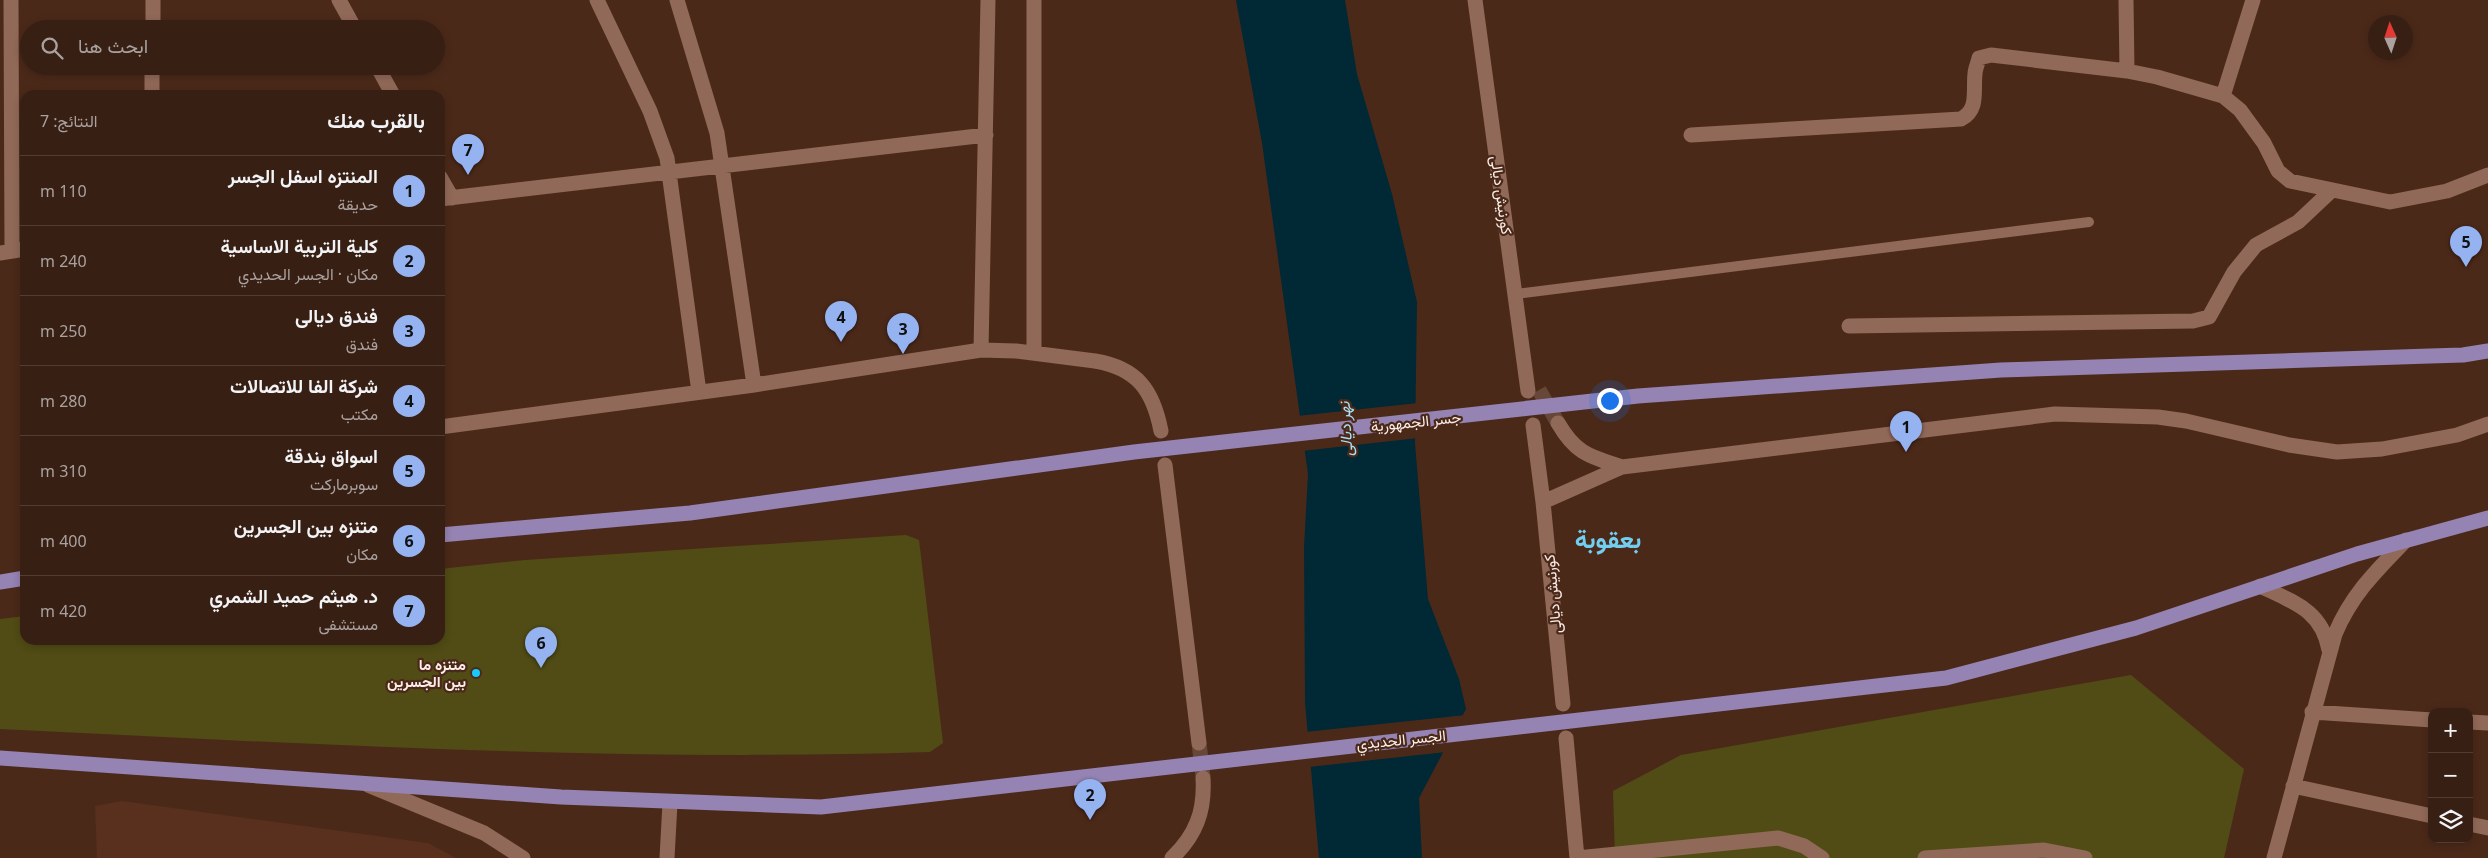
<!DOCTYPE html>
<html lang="ar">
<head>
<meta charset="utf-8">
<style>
	:root { --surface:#381f13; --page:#432c21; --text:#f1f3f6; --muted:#aba2a0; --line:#523d33; --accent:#95b2f1 }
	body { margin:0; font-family:"Noto Sans",Vazirmatn,sans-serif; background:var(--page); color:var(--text); direction:rtl }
	.controls { position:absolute; right:15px; bottom:15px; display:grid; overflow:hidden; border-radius:10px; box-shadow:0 2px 8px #0003 }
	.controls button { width:45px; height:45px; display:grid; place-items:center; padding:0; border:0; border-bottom:1px solid var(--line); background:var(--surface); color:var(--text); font:25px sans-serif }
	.compass { position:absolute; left:2368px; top:15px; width:45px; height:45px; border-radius:50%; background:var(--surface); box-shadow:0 2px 8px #0003; rotate:357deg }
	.you { position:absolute; left:1609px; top:400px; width:18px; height:18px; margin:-12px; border:4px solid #fff; border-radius:50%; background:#1a73e8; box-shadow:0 0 0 8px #1a73e833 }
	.badge { display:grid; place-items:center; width:32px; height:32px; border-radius:50%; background:var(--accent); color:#111; font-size:16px; font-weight:700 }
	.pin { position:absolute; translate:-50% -41px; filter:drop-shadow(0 1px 2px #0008) }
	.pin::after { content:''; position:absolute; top:26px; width:18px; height:15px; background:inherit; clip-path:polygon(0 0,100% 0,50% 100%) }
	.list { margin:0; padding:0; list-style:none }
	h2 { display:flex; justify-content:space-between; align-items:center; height:65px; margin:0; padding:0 20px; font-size:21px }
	h2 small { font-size:16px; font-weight:400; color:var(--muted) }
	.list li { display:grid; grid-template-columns:32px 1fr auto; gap:15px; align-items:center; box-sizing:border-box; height:70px; padding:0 20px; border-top:1px solid var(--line) }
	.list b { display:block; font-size:19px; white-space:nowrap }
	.list p { margin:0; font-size:16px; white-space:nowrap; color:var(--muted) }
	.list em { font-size:16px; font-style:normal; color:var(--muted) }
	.icon { flex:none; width:28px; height:28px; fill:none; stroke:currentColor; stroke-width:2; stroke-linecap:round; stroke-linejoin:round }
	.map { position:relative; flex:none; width:2488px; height:858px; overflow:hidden; direction:ltr }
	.search { position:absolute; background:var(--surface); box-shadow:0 2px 8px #0003; left:20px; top:20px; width:425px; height:55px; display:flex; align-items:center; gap:12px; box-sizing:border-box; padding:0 18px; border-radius:28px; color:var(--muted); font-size:19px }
	.panel { position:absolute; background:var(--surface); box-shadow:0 2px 8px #0003; left:20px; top:90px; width:425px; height:555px; border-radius:15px; direction:rtl }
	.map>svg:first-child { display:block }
	.built { fill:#58301d }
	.green { fill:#514c15 }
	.water { fill:#002835 }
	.pier { fill:#4b2919 }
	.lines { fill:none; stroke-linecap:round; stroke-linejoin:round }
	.minor-tunnel { stroke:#664738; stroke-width:15; stroke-dasharray:15 8; stroke-linecap:butt }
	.service { stroke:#916958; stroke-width:10 }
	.minor { stroke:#916958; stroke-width:15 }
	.primary { stroke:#9583b3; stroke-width:15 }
	.poi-dot { fill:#18cafc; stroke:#4b2919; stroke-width:2 }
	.labels { text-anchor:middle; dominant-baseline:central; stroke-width:4.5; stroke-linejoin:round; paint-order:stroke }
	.street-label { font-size:15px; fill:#fceee8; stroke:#4b2919 }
	.poi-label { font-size:15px; font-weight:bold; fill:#fceee8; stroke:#4b2919; text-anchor:end }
	.water-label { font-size:16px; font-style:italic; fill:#aadef3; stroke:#4b2919 }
	.town-label { font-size:25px; font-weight:bold; fill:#72cef1; stroke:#4b2919 }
</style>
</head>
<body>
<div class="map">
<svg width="2488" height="858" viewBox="0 0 2488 858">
	<rect width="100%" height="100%" fill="#4b2919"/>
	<path class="built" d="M122,801L428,843L456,858H97L95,806Z"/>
	<path class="green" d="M906,535L919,540L943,743L930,752C620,762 310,744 0,729V619L25,616V640H440V569L525,560Z
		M2131,675L2244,769L2224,858H1615L1613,791L1681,755Z"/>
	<path class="water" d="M1236,0H1345L1357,74L1392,194L1417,302L1415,443L1428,599L1459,679L1466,709L1419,798L1422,858H1319L1305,703L1304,547L1308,474L1262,143Z"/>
	<path class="pier" d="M1418,403V438L1302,451L1297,416Z
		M1466,715L1446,752L1309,767L1305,732Z"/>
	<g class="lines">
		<path class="minor-tunnel" d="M1539,390L1558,423
			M1199,743L1203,777"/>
		<path class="service" d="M1516,294L2089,222"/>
		<path class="minor" d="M11,0L12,251
			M339,0L355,29
			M597,0L650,111L667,158L699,392
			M677,0L717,133L754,385
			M1034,0V353
			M1475,0L1528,391
			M2126,0L2127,71
			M153,29V0
			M377,66L393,95
			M152,95V66
			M2223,96L2253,0
			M1691,135L1961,119C1979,110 1973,91 1975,74C1975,69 1978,63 1979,58L1991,55L2127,71L2157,77L2223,96L2240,110L2264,143L2278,171L2290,181L2390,202L2447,191L2488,175
			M440,177L452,198
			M440,199L986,135
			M0,253L25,249
			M1849,326L2193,321L2209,317L2234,272L2256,245L2298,222L2332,190
			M981,350L988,0
			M1558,423C1576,454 1589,456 1622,467
			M1533,425L1543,502L1563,704
			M440,427L754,385L981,350L1016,351L1095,361C1137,368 1153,390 1161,431
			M1165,465L1199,743
			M1543,502L1622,467L2055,414L2158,417L2186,421L2289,445L2337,452L2382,449L2457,435L2488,424
			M2260,586C2293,602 2322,610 2329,650
			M2312,712L2432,720
			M2469,722L2488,723
			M1566,738L1577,858
			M368,785L484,833L523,858
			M2293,786L2432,816
			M2469,824L2488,828
			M667,858L670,803
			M1172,858C1196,835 1205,811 1203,778
			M1577,858L1778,838L1804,846L1822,858
			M1925,858L2044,850L2085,858
			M2274,858L2335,634C2352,594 2376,571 2406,540"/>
		<path class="primary" d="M440,535L690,513L1134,452L1638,396L2001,370L2430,356L2463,355L2488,351
			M0,582L25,578
			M0,758L561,797L821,807L1946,678L2136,628L2357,554L2488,518"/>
	</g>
	<circle class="poi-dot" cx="476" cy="673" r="5"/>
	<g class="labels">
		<g class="street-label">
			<text transform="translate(1502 195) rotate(82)">كورنيش ديالى</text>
			<text transform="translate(1416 421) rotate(-6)">جسر الجمهورية</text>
			<text transform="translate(1552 594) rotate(-95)">كورنيش ديالى</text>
			<text transform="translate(1401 739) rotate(-6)">الجسر الحديدي</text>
		</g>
		<g class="poi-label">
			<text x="466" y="664">متنزه ما<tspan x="466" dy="17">بين الجسرين</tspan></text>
		</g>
		<g class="water-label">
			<text transform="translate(1345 429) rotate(-93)">نهر ديالى</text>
		</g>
		<g class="town-label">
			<text x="1608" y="538">بعقوبة</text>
		</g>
	</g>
</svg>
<div class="controls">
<button>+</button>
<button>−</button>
<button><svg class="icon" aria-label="layers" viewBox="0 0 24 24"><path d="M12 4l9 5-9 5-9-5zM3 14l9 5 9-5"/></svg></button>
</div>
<svg class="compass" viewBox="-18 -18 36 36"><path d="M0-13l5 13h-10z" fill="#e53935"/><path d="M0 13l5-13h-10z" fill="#aba2a0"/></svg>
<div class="you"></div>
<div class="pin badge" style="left:1906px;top:452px">1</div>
<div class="pin badge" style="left:1090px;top:820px">2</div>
<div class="pin badge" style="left:903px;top:354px">3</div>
<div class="pin badge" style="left:841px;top:342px">4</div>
<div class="pin badge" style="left:2466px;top:267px">5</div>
<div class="pin badge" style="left:541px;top:668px">6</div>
<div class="pin badge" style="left:468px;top:175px">7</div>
<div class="search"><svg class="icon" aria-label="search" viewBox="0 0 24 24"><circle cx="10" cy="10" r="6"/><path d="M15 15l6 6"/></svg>ابحث هنا</div>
<section class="panel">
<h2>بالقرب منك<small>النتائج: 7</small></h2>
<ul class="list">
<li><span class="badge">1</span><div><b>المنتزه اسفل الجسر</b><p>حديقة</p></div><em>110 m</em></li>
<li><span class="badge">2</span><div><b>كلية التربية الاساسية</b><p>مكان · الجسر الحديدي</p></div><em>240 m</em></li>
<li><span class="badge">3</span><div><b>فندق ديالى</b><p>فندق</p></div><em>250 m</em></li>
<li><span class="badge">4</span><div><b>شركة الفا للاتصالات</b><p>مكتب</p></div><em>280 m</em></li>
<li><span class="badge">5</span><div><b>اسواق بندقة</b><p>سوبرماركت</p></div><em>310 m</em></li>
<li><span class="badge">6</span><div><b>متنزه بين الجسرين</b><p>مكان</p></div><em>400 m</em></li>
<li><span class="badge">7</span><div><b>د. هيثم حميد الشمري</b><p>مستشفى</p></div><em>420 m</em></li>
</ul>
</section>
</div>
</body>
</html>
